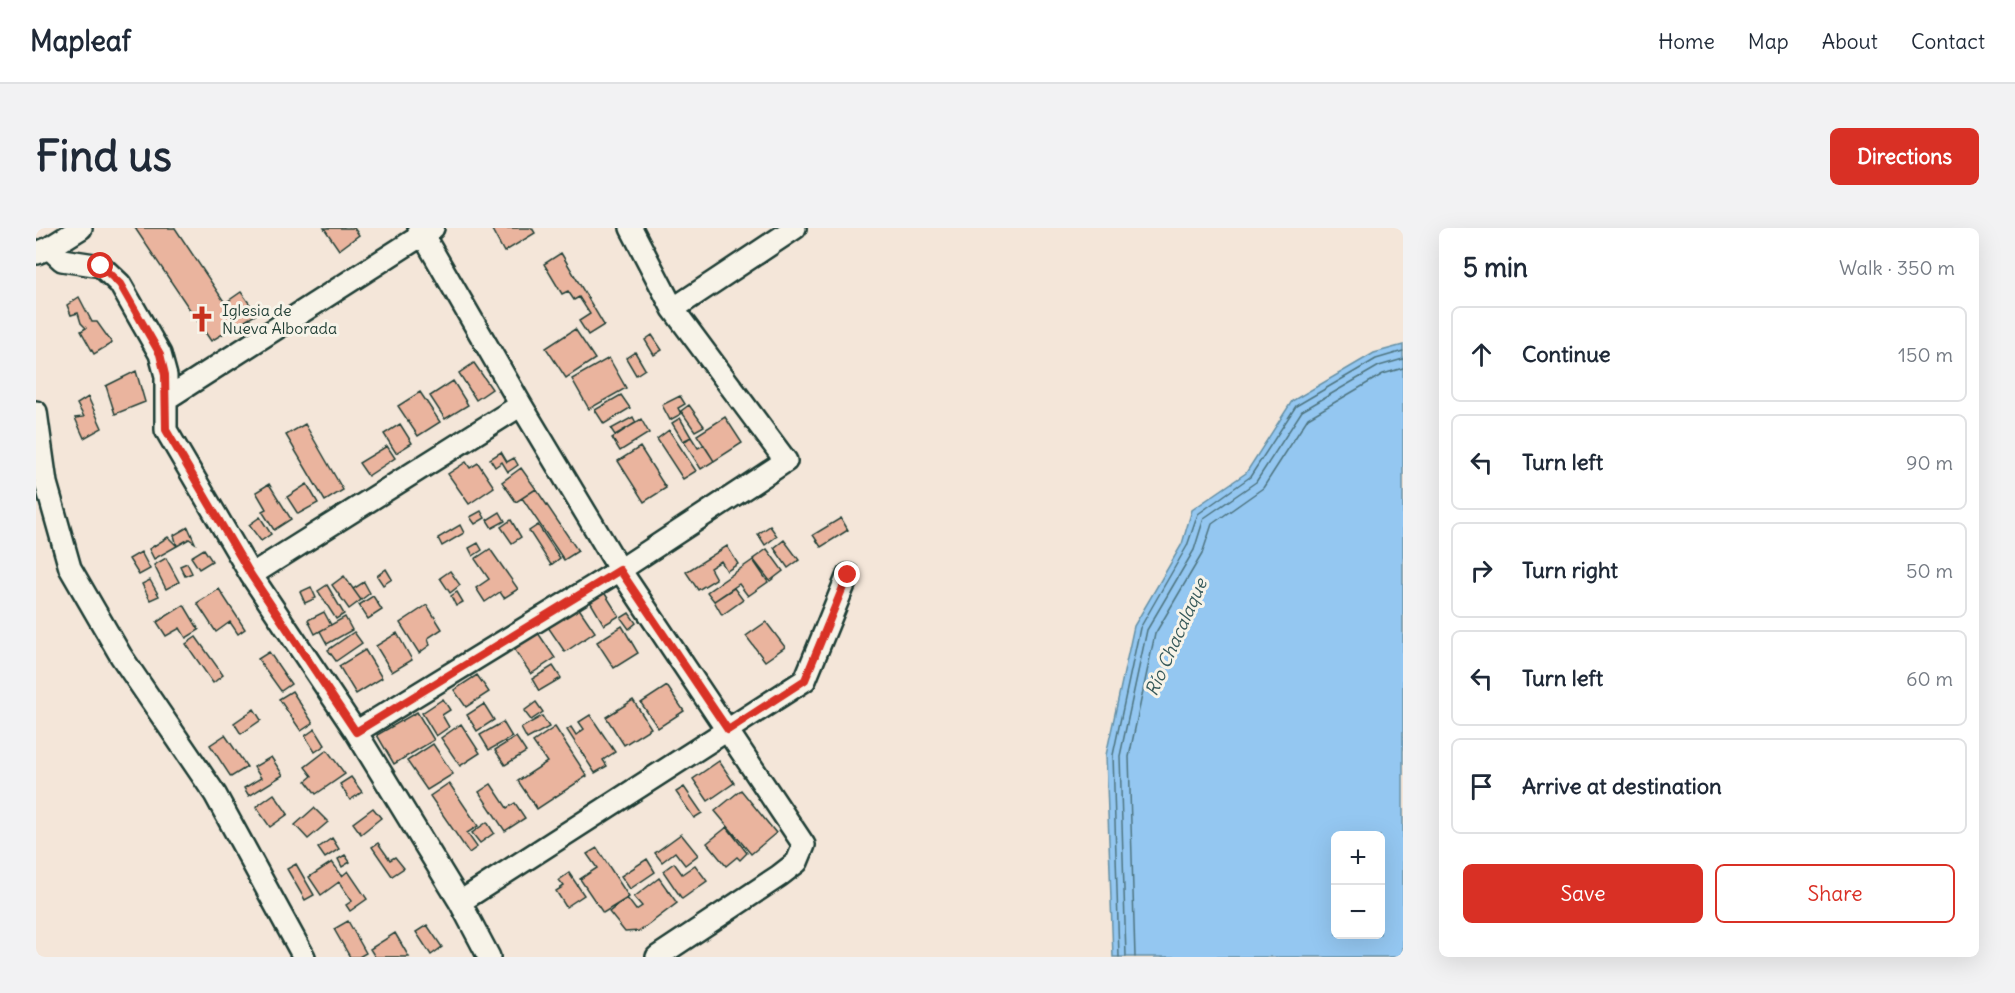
<!DOCTYPE html>
<html lang="en">
<head>
<meta charset="utf-8">
<style>
	:root { --surface:#fff; --page:#f2f2f3; --text:#1f2937; --muted:#747a83; --line:#e0e1e3; --accent:#d93025 }
	body { margin:0; font-family:Delius,sans-serif; background:var(--page); color:var(--text) }
	.controls { position:absolute; right:18px; bottom:18px; display:grid; overflow:hidden; border-radius:9px; box-shadow:0 6px 24px #0002 }
	.controls button { width:54px; height:54px; display:grid; place-items:center; padding:0; border:0; border-bottom:2px solid var(--line); background:var(--surface); color:var(--text); font:30px sans-serif }
	.stop { position:absolute; width:18px; height:18px; margin:-14px; border:4px solid #d93025; border-radius:50%; background:#fff }
	.stop.end { background:#d93025; border-color:#fff; box-shadow:0 2px 6px #0008 }
	.list { margin:0; padding:0; list-style:none }
	h2 { display:flex; justify-content:space-between; align-items:center; height:78px; margin:0; padding:0 24px; font-size:26px }
	h2 small { font-size:20px; font-weight:400; color:var(--muted) }
	.list li { display:grid; grid-template-columns:39px 1fr auto; gap:18px; align-items:center; box-sizing:border-box; height:96px; margin:0 12px 12px; padding:0 12px; border:2px solid var(--line); border-radius:9px }
	.list b { display:block; font-size:22px; white-space:nowrap }
	.list em { font-size:20px; font-style:normal; color:var(--muted) }
	.actions { display:flex; gap:12px; padding:18px 24px }
	.actions a { flex:1; padding:14px 0; border:2px solid var(--accent); border-radius:9px; text-align:center; font-size:21px; color:var(--accent) }
	.actions .main { background:var(--accent); color:#fff }
	.icon { flex:none; width:33px; height:33px; fill:none; stroke:currentColor; stroke-width:2; stroke-linecap:round; stroke-linejoin:round }
	.map { position:relative; flex:none; width:1367px; height:729px; overflow:hidden; border-radius:9px }
	header { display:flex; align-items:center; gap:36px; box-sizing:border-box; height:84px; padding:0 30px; background:var(--surface); border-bottom:2px solid var(--line) }
	header strong { font-size:28px }
	nav { display:flex; gap:33px; margin-inline-start:auto; font-size:21px }
	.intro { display:flex; align-items:center; justify-content:space-between; box-sizing:border-box; height:144px; padding:0 36px }
	h1 { margin:0; font-size:42px }
	.button { padding:15px 27px; border-radius:9px; background:var(--accent); color:#fff; font-size:21px; font-weight:700 }
	main { display:flex; gap:36px; padding:0 36px }
	aside { flex:1; background:var(--surface); border-radius:9px; box-shadow:0 6px 24px #0002 }
	.map>svg:first-child { display:block }
	.water { fill:#94c7f1; stroke:#6590a5; stroke-width:1.5; fill-rule:evenodd }
	.lines { fill:none; stroke-linecap:round; stroke-linejoin:round }
	.shore { stroke:#4e7480; stroke-width:1.5 }
	.building { fill:#eab49e; stroke:#1f3d34; stroke-width:1.5 }
	.street-casing { stroke:#1f3d34; stroke-width:26 }
	.street { stroke:#f7f3e8; stroke-width:21 }
	.route { stroke:#d93025; stroke-width:8 }
	.labels { text-anchor:middle; dominant-baseline:central; stroke-width:6; stroke-linejoin:round; paint-order:stroke }
	.poi-label { font-size:16px; fill:#1f3d34; stroke:#f7f3e8; text-anchor:start }
	.water-label { font-size:18px; font-style:italic; fill:#36595a; stroke:#f7f3e8 }
</style>
</head>
<body>
<header>
<strong>Mapleaf</strong>
<nav><a>Home</a><a>Map</a><a>About</a><a>Contact</a></nav>
</header>
<div class="intro"><h1>Find us</h1><a class="button">Directions</a></div>
<main>
<div class="map">
<svg width="1367" height="729" viewBox="0 0 1367 729">
	<rect width="100%" height="100%" fill="#f4e6d9"/>
	<filter id="ink" filterUnits="userSpaceOnUse"><feTurbulence type="fractalNoise" baseFrequency=".0167" numOctaves="2"/><feDisplacementMap in="SourceGraphic" scale="12" xChannelSelector="R" yChannelSelector="G"/><feConvolveMatrix kernelMatrix="1 2 1 2 8 2 1 2 1" color-interpolation-filters="sRGB"/></filter>
	<g filter="url(#ink)">
		<path class="water" d="M1367,117V729H1077L1070,527L1098,398L1146,316L1156,282L1210,245L1256,173L1338,125ZM1300,608H1344V706H1300Z"/>
		<g class="lines">
			<path class="shore" d="M1083,729L1077,527L1104,400L1151,318L1162,286L1214,249L1260,178L1340,131L1367,123
				M1090,729L1084,528L1111,402L1158,322L1168,290L1220,254L1266,183L1343,138L1367,131
				M1099,729L1093,529L1119,406L1166,326L1176,296L1227,260L1272,190L1347,146L1367,140"/>
		</g>
		<path class="building" d="M99,0H139L189,75L205,64L221,86L175,113Z
			M288,0H318L323,7L303,22Z
			M455,0H496L499,5L468,24Z
			M525,25L568,97L552,107L543,93L554,86L543,69L538,72L532,63L526,66L508,36Z
			M43,69L56,94H61L76,115L58,126L45,103L50,100L45,95L42,85L35,87L31,77Z
			M539,101L559,131L530,150L510,120Z
			M616,107L626,122L618,127L609,112Z
			M599,124L609,141L600,147L590,130Z
			M573,130L590,160L553,181L536,151Z
			M438,135L456,161L440,172L423,145Z
			M100,143L109,174L79,186L70,158Z
			M417,153L432,177L409,191L394,168Z
			M384,164L404,194L382,208L362,178Z
			M585,167L594,180L568,196L559,182Z
			M644,168L649,176L642,180L645,186L634,192L626,177Z
			M52,169L66,200L48,210L39,190L48,189L41,176Z
			M653,177L668,198L659,203L645,183Z
			M597,189L600,195L579,207L575,201Z
			M689,189L706,215L678,233L661,207Z
			M644,190L655,209L647,213L636,195Z
			M605,191L613,205L584,223L576,210Z
			M269,196L307,262L289,273L250,207Z
			M364,196L376,215L360,225L348,206Z
			M633,202L660,243L647,251L621,211Z
			M655,209L662,220L668,217L678,233L665,241L648,214Z
			M351,218L359,230L332,248L323,235Z
			M604,219L630,260L608,274L582,233Z
			M465,224L471,234L478,230L482,237L472,244L466,234L459,239L454,231Z
			M430,234L434,240L442,235L458,259L433,276L412,246Z
			M485,240L500,261L480,274L466,254Z
			M233,256L255,291L238,302L226,283L230,281L220,264Z
			M271,256L282,275L262,286L251,269Z
			M500,261L542,323L528,332L486,270Z
			M445,283L449,290L439,296L434,289Z
			M464,284L469,293L456,300L451,292Z
			M224,289L235,306L225,313L213,297Z
			M805,290L812,302L785,319L777,307Z
			M475,292L485,309L476,315L465,299Z
			M424,297L428,305L406,318L402,310Z
			M502,297L524,330L515,337L493,303Z
			M734,298L741,308L729,317L722,306Z
			M152,299L159,315L153,311L141,318L138,307Z
			M132,309L141,318L118,331L113,321Z
			M748,312L763,332L752,340L738,320Z
			M442,315L446,322L437,328L433,320Z
			M691,318L702,336L691,343L685,333L674,340L680,351L662,362L650,344Z
			M168,321L176,333L163,341L155,329Z
			M454,321L482,361L468,370L464,364L449,374L440,360L453,351L439,331Z
			M731,321L747,343L734,353L717,331Z
			M105,324L114,341L103,347L93,331Z
			M130,330L143,354L130,361L118,337Z
			M717,332L732,354L712,368L703,356L678,373L671,364Z
			M151,335L156,345L149,348L144,338Z
			M350,341L356,351L347,357L341,348Z
			M414,343L424,357L414,365L404,350Z
			M308,348L325,372L313,381L296,357Z
			M114,352L123,368L114,372L106,356Z
			M328,354L334,365L325,372L317,361Z
			M291,357L308,386L300,391L282,363Z
			M275,359L280,370L269,375L264,364Z
			M698,360L707,372L686,387L678,373Z
			M183,361L209,401L202,406L194,394L180,404L161,375Z
			M566,361L583,388L568,397L552,370Z
			M421,364L427,374L420,378L415,368Z
			M337,368L346,382L332,391L323,377Z
			M148,377L163,402L150,410L144,400L130,408L121,394Z
			M391,377L406,401L392,410L394,417L383,425L364,395Z
			M542,379L559,404L529,424L512,399Z
			M288,384L295,397L279,406L272,392Z
			M593,385L600,395L593,401L585,390Z
			M309,389L316,402L291,416L284,403Z
			M730,394L749,419L729,433L710,408Z
			M586,398L602,425L578,440L561,414Z
			M318,404L326,415L300,433L292,422Z
			M361,405L376,432L356,444L340,418Z
			M502,405L519,430L495,446L478,421Z
			M160,409L187,447L177,455L150,416Z
			M329,422L346,450L320,466L303,438Z
			M233,424L255,456L245,463L222,431Z
			M517,438L525,450L503,463L496,451Z
			M441,447L453,464L430,479L418,462Z
			M631,458L648,483L622,500L605,475Z
			M256,463L277,495L265,503L243,471Z
			M407,471L414,482L406,487L413,499L400,508L386,485Z
			M597,472L615,500L588,517L570,489Z
			M500,474L507,484L495,492L488,483Z
			M448,476L458,492L441,503L431,487Z
			M218,481L225,492L205,506L198,495Z
			M381,484L398,512L358,536L341,507Z
			M554,487L579,524L567,532L571,538L559,545L531,502L535,499L540,507L548,501L543,494Z
			M506,488L513,499L491,511L485,500Z
			M467,494L476,509L453,522L444,507Z
			M425,496L444,525L424,538L405,510Z
			M519,499L551,548L501,581L482,553L511,534L497,514Z
			M279,501L289,517L279,524L269,508Z
			M189,507L211,539L195,549L174,517Z
			M480,509L490,524L469,537L459,522Z
			M397,516L417,546L391,562L371,533Z
			M291,522L309,546L280,566L270,553L276,548L269,539Z
			M235,529L247,547L213,568L208,560L225,550L218,539Z
			M683,533L698,555L672,573L657,551Z
			M315,549L326,564L314,572L304,556Z
			M413,555L442,598L431,605L441,619L433,625L394,568Z
			M455,556L471,580L479,575L489,590L469,603L443,564Z
			M648,559L666,585L658,590L640,564Z
			M705,562L740,605L715,626L679,583Z
			M238,566L252,586L234,599L220,579Z
			M278,580L292,594L272,611L259,597Z
			M337,580L345,590L325,606L317,595Z
			M451,594L458,605L444,615L436,605Z
			M691,599L711,625L704,632L701,629L690,638L671,615Z
			M645,606L662,627L649,637L639,624L626,634L619,625Z
			M296,610L303,621L289,630L282,620Z
			M342,615L354,632L359,629L368,640L356,648L336,619Z
			M561,620L593,669L567,685L544,651L561,640L551,626Z
			M309,627L314,634L306,639L302,631Z
			M611,631L619,644L594,661L585,648Z
			M296,634L306,648L312,643L331,671L314,683L310,677L316,673L303,654L285,667L273,649Z
			M638,635L646,646L659,637L671,653L646,671L627,643Z
			M260,636L278,667L269,672L251,641Z
			M533,645L548,667L530,679L520,663L528,658L523,652Z
			M623,650L641,675L604,703L589,704L573,684L591,670L600,682L606,678L598,669Z
			M312,693L330,725L323,729H314L298,701Z
			M391,697L406,719L395,727L380,704Z
			M359,705L373,729H339L334,721Z"/>
		<g class="lines">
			<g class="street-casing">
				<path id="street" d="M383,0L485,177L584,342L768,617L761,634L743,648L621,729
					M13,20L26,32L65,38L84,56L124,126L130,148V202L215,347L320,504L424,674L453,729
					M1,25L13,20L45,0
					M637,81L759,0
					M130,171L397,0
					M0,184L10,255L34,340L85,428L179,566L268,729
					M215,347L485,177
					M320,504L584,342L750,233L637,81L595,0
					M424,674L769,452L812,347"/>
			</g>
			<use href="#street" class="street"/>
		</g>
	</g>
	<g class="lines" filter="url(#ink)">
		<path class="route" d="M65,38L84,56L124,126L129,147L130,202L215,347L320,504L584,342L692,502L769,452L812,347"/>
	</g>
	<defs>
		<g id="church-bare" transform="scale(2.07)"><path d="M-1.2-6h2.4v3.5h3.3v2.4h-3.3V6h-2.4V-.1h-3.3v-2.4h3.3Z" fill="#c8321e" stroke="#f7f3e8" stroke-width="2.5" paint-order="stroke"/></g>
	</defs>
	<g fill-rule="evenodd">
		<use href="#church-bare" x="166" y="91"/>
	</g>
	<g class="labels">
		<g class="poi-label">
			<text x="186" y="82">Iglesia de<tspan x="186" dy="18">Nueva Alborada</tspan></text>
		</g>
		<g class="water-label">
			<text transform="translate(1140 409) rotate(-66)">Río Chacalaque</text>
		</g>
	</g>
</svg>
<div class="controls">
<button>+</button>
<button>−</button>
</div>
<div class="stop" style="left:65px;top:38px"></div>
<div class="stop end" style="left:812px;top:347px"></div>
</div>
<aside>
<h2>5 min<small>Walk · 350 m</small></h2>
<ul class="list">
<li><svg class="icon" aria-label="ahead" viewBox="0 0 24 24"><path d="M12 20V5M6 11l6-6 6 6"/></svg><div><b>Continue</b></div><em>150 m</em></li>
<li><svg class="icon" aria-label="left" viewBox="0 0 24 24"><path d="M17 20v-9H6M10 6l-5 5 5 5"/></svg><div><b>Turn left</b></div><em>90 m</em></li>
<li><svg class="icon" aria-label="right" viewBox="0 0 24 24"><path d="M7 20v-9h11M14 6l5 5-5 5"/></svg><div><b>Turn right</b></div><em>50 m</em></li>
<li><svg class="icon" aria-label="left" viewBox="0 0 24 24"><path d="M17 20v-9H6M10 6l-5 5 5 5"/></svg><div><b>Turn left</b></div><em>60 m</em></li>
<li><svg class="icon" aria-label="arrive" viewBox="0 0 24 24"><path d="M6 21V4h12l-3 4 3 4H6"/></svg><div><b>Arrive at destination</b></div></li>
</ul>
<div class="actions"><a class="main">Save</a><a>Share</a></div>
</aside>
</main>
</body>
</html>
